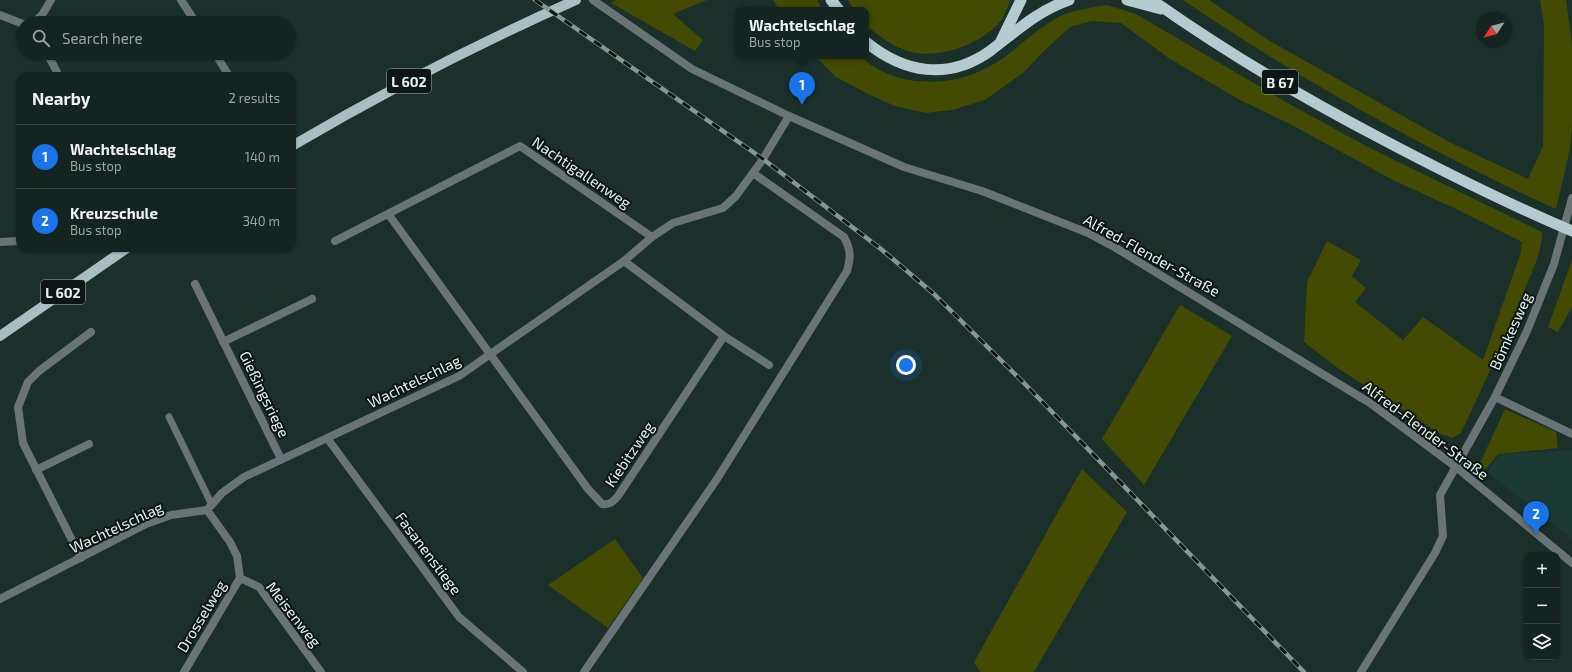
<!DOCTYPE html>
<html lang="en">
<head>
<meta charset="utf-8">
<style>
	:root { --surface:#142420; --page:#21302d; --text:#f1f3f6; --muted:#9da4a5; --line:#33413e; --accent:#1a73e8 }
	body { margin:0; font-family:"Exo 2",sans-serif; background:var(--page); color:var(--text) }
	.controls { position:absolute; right:12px; bottom:12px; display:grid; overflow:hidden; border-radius:8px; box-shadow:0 1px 3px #0004 }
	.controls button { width:36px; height:36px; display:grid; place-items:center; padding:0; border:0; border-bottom:1px solid var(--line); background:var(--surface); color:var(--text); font:20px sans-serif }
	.compass { position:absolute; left:1476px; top:12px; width:36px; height:36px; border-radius:50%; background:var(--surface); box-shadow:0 1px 3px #0004; rotate:234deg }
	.you { position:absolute; left:906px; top:365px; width:14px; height:14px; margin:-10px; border:3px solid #fff; border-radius:50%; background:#1a73e8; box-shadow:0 0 0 6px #1a73e833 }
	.badge { display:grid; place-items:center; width:26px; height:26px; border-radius:50%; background:var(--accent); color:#fff; font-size:13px; font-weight:700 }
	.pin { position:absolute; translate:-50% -33px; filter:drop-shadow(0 1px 2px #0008) }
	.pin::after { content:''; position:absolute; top:21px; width:14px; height:12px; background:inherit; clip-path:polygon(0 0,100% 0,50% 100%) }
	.popup { position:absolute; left:735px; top:7px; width:134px; height:52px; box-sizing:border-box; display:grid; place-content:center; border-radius:8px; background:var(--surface); filter:drop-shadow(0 1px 3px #0005); font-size:13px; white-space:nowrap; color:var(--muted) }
	.popup b { font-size:15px; color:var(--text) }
	.popup::after { content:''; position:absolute; left:50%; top:100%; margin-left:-8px; border:8px solid transparent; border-top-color:var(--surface) }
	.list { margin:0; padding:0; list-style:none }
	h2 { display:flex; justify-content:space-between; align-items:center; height:52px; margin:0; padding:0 16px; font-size:17px }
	h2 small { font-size:13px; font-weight:400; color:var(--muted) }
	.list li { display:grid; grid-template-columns:26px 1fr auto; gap:12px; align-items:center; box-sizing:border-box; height:64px; padding:0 16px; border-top:1px solid var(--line) }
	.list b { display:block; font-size:15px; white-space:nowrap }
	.list p { margin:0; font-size:13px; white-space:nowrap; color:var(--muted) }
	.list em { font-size:13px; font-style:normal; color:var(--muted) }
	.icon { flex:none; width:22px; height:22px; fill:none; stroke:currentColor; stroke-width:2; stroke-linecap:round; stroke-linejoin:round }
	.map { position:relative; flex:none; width:1572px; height:672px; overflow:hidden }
	.search { position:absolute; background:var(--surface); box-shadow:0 1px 3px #0004; left:16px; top:16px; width:280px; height:44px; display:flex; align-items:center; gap:10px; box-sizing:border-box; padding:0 14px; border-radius:22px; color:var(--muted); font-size:15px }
	.panel { position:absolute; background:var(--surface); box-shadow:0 1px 3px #0004; left:16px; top:72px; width:280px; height:180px; border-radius:12px }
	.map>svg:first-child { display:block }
	.built { fill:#1b3a33 }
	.green { fill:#424b01 }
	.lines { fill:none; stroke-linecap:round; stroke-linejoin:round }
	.service { stroke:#6a7476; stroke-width:7 }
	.minor { stroke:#6a7476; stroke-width:8 }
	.tertiary { stroke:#6a7476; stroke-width:8 }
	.primary { stroke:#a8bec1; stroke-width:10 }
	.trunk { stroke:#b4ccd0; stroke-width:11 }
	.rail-casing { stroke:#879893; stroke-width:4.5 }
	.rail { stroke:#0d1614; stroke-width:3; stroke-dasharray:9; stroke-linecap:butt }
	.labels { text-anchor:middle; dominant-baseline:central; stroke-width:4; stroke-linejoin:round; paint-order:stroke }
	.shield { fill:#0d1614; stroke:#a5b1ad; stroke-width:1 }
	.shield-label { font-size:14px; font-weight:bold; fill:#e6f3ef }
	.street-label { font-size:15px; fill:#e6f3ef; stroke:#0d1614 }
</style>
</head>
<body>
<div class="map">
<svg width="1572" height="672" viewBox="0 0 1572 672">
	<rect width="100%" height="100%" fill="#1b302b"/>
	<path class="built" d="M1572,450V539L1487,472L1500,454Z"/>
	<path class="green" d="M616,0H707L673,14L703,40L695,51L611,3Z
		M773,0H817L823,10H780Z
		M848,0H1011C1007,7 1004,18 998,24C977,46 934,61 905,50C890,45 878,35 866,25V10H854Z
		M1183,0H1209L1270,41L1449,142L1528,179L1543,146L1544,24L1540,0H1566L1572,44V125L1570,149L1556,209C1426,150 1301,80 1183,0Z
		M1107,5L1136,14L1291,105L1372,149L1542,232C1543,252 1528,280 1521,299C1502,344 1482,389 1461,433L1452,438L1439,433L1339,369L1304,342L1307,282L1327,241L1361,260L1352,276L1366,288L1355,302L1403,340L1423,317L1483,360L1520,255L1522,242L1458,210L1393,180L1288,123L1240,100L1170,59L1121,23L1092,21L1070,27L1043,52L1023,73L985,100L952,110L925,113L895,106L870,95L836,77L815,56H861C872,69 892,77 909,80C943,86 978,77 1006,56C1025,41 1043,24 1065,14C1079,9 1093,7 1107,5Z
		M1572,260V307L1558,332L1548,327Z
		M1180,305L1232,336L1144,485L1102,439Z
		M1505,409L1556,432L1558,448L1498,454L1485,470L1479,465Z
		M1082,469L1127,512L1034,672H980L974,662Z
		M615,539L643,578L608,628L548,585Z"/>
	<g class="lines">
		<path class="service" d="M169,417L212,505"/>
		<path class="minor" d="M181,0L196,23
			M0,15L23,24
			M33,23L42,15L51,0
			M47,53L59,76
			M215,53L229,76
			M389,215L588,489L602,504C610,505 613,502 618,496L724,336
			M335,241L520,146L652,237
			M0,242L20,241
			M624,261L724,336L769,365
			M195,284L281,459
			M223,342L312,299
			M1495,397L1572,434
			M327,438L459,617L523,672
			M36,470L89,444
			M81,558L23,443L18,407L28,382L39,371L91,332
			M240,578L259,587L321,672
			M0,599L146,524L171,515L207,510L222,493L244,477L459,376L624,261L652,237L673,223L723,208L736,196L763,159L789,116
			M184,672L240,578L237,556L230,542L207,510
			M584,672L717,479L847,271C851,257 851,250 844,237L753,173
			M1361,672L1435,553L1443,536L1440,495L1495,397L1527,331L1554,264L1572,198"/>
		<path class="tertiary" d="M593,0L692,69L789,116L904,167L982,191L1088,233L1116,248L1370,403L1456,467L1572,563"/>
		<path class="primary" d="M292,146C384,92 479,43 576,0
			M0,336L127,248"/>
		<path class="trunk" d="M831,0L839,10
			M1127,0L1161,9
			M1152,0C1224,51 1300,96 1378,137C1442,171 1506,203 1572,231
			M1001,41L1021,0
			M866,42C904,73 948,81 990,51C1015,32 1039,10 1069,0"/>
		<g class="rail-casing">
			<path id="rail" d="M535,0L763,159L881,249L934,294L1023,382L1304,672"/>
		</g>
		<use href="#rail" class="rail"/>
	</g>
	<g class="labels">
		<g class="shield">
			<rect x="387" y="69" width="44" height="24" rx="3"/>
			<rect x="1262" y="70" width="36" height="24" rx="3"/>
			<rect x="41" y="280" width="44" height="24" rx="3"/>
		</g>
		<g class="shield-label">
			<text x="409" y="81">L 602</text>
			<text x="1280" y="82">B 67</text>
			<text x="63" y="292">L 602</text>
		</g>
		<g class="street-label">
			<text transform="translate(582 172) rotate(34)">Nachtigallenweg</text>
			<text transform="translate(1152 255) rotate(29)">Alfred-Flender-Straße</text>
			<text transform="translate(1510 331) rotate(-66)">Bömkesweg</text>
			<text transform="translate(414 381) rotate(-26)">Wachtelschlag</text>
			<text transform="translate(265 394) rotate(64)">Gießingsriege</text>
			<text transform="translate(1426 430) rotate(37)">Alfred-Flender-Straße</text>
			<text transform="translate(629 454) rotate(-56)">Kiebitzweg</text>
			<text transform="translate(116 527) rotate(-25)">Wachtelschlag</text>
			<text transform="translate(429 553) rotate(53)">Fasanenstiege</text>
			<text transform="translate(294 614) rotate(52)">Meisenweg</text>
			<text transform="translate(201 616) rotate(-59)">Drosselweg</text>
		</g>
	</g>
</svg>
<div class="controls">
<button>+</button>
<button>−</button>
<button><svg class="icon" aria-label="layers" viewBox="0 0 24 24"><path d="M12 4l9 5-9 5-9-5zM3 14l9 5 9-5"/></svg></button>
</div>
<svg class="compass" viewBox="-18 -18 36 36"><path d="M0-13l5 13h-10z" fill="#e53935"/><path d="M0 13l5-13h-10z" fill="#9da4a5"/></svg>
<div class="you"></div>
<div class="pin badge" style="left:802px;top:105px">1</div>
<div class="popup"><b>Wachtelschlag</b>Bus stop</div>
<div class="pin badge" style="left:1536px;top:534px">2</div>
<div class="search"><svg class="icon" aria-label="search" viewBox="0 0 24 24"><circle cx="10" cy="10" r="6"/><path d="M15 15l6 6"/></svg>Search here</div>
<section class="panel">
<h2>Nearby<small>2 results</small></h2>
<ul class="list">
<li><span class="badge">1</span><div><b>Wachtelschlag</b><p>Bus stop</p></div><em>140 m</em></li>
<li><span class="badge">2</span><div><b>Kreuzschule</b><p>Bus stop</p></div><em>340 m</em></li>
</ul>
</section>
</div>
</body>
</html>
